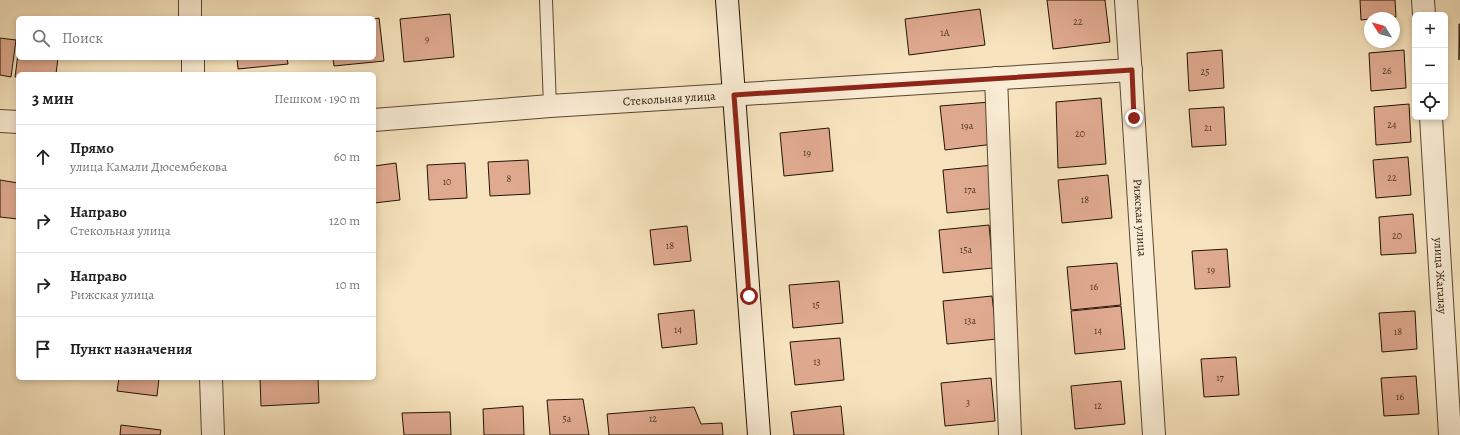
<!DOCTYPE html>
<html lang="ru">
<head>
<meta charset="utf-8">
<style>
	:root { --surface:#fff; --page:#f2f2f2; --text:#222; --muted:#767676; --line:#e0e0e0 }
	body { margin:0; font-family:Alegreya,serif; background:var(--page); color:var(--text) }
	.controls { position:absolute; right:12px; top:12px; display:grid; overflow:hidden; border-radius:6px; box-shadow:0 2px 6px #0003 }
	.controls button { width:36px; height:36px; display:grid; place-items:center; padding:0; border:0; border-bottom:1px solid var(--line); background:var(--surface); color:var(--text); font:20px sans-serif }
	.compass { position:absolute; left:1364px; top:12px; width:36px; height:36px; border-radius:50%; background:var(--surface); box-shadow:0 2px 6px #0003; rotate:307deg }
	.stop { position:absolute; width:12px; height:12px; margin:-9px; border:3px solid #8f2418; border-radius:50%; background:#fff }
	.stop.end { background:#8f2418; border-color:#fff; box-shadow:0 1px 4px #0008 }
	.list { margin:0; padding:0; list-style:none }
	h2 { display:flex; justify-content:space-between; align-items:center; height:52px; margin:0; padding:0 16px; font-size:17px }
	h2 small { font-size:13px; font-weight:400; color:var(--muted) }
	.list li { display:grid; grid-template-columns:26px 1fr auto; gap:12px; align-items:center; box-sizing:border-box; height:64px; padding:0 16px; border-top:1px solid var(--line) }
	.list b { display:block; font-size:15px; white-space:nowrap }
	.list p { margin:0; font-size:13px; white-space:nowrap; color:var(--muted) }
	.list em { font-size:13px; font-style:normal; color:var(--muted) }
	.icon { flex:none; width:22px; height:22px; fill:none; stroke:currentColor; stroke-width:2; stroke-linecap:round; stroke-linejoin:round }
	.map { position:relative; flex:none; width:1460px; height:435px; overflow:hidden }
	.search { position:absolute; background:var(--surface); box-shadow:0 2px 6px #0003; left:16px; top:16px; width:360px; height:44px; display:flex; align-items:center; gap:10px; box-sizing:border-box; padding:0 14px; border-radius:6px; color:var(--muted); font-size:15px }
	.panel { position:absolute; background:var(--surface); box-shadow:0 2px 6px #0003; left:16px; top:72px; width:360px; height:308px; border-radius:6px }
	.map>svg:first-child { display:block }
	.building { fill:#e0aa90; stroke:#231302 }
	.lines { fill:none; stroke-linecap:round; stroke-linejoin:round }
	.service-casing { stroke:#584731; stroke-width:14 }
	.minor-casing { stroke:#584731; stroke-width:24 }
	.secondary-casing { stroke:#231302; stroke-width:24 }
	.service { stroke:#faedd5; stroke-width:12 }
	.minor { stroke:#faedd5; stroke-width:22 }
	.secondary { stroke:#faedd5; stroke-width:22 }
	.route { stroke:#8f2418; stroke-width:5 }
	.labels { text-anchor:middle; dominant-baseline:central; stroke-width:3; stroke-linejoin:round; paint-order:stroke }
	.number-label { font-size:10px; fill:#523926 }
	.street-label { font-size:12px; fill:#231302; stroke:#faedd5 }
</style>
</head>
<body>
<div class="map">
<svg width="1460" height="435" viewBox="0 0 1460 435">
	<rect width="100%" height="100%" fill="#f7e4be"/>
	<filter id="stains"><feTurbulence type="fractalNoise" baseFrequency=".005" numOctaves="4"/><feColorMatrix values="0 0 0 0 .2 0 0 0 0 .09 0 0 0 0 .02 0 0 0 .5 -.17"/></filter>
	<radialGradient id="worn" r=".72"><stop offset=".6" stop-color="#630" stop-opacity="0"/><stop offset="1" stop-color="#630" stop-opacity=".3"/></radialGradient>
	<path class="building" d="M1047,0H1105L1110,42L1053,49Z
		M1360,0H1395L1396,17L1370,18V19L1361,20Z
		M980,9L985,45L909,55L905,19Z
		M450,14L454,57L404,62L400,19Z
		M379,18L384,61L334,66L333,58H374V19Z
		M1459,24H1460L1459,60Z
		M0,38L16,40L11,77L0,75Z
		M1222,50L1224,88L1189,91L1187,53Z
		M1404,50L1406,88L1371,91L1369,53Z
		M18,54V58H58L56,74H18V77H15Z
		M237,58H287L288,64L238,69Z
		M1101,98L1106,164L1058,168L1056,102Z
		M990,102L994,144L945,150L940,106Z
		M1409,104L1411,142L1376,145L1374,107Z
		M1224,107L1226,145L1192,147L1189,109Z
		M829,128L833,171L784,176L780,133Z
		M1408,157L1411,195L1376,198L1373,160Z
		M528,160L530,194L490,196L488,162Z
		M396,163L400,200L374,203V166Z
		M465,163L467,198L429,200L427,165Z
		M993,165L997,208L947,213L943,170Z
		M1108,175L1112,218L1062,223L1058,180Z
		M0,180L18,183V219L0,217Z
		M1413,214L1416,253L1381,255L1379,217Z
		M989,225L993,268L943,273L939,230Z
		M687,226L691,261L654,265L650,230Z
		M1227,249L1230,287L1195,289L1192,251Z
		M1117,263L1121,305L1071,310L1067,267Z
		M839,281L843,323L793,328L789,285Z
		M992,296L997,339L947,344L943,301Z
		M1121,306L1125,349L1075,354L1071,311Z
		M694,310L697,344L662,348L658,314Z
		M1415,311L1417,349L1382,352L1379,313Z
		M840,338L844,380L795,385L790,342Z
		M1236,357L1239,395L1204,397L1201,359Z
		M1416,376L1419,414L1384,416L1381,378Z
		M119,378H159L157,396L117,391Z
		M260,378H318L319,403L261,406Z
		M991,378L995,421L945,426L941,383Z
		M1121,381L1125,424L1075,429L1071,386Z
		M583,399L589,435H550L547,400Z
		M523,406L524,435H484L483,409Z
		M841,406L844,435H794L791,412Z
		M694,407L701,424L722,423L723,435H609L607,414Z
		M450,412L451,435H404L402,413Z
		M121,425L161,430L160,435H120Z"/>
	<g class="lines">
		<g class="service-casing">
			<path id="service" d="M546,0L550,106"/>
		</g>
		<g class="minor-casing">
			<g id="minor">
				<path d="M190,0V18"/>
				<path id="s1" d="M1126,0L1154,435"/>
				<path d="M1423,0L1424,15"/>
				<path d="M193,58V74"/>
				<path d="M996,78L1010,435"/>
				<path id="s2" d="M1431,117L1450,435"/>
				<path id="s3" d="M374,120L550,106L1131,70"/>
				<path d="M0,121L18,122"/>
				<path d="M211,378L213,435"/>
			</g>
		</g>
		<g class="secondary-casing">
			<path id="secondary" d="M727,0L759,435"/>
		</g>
		<use href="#service" class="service"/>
		<use href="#minor" class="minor"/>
		<use href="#secondary" class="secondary"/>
	</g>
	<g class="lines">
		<path class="route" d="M749,296L734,95L1132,70L1134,118"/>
	</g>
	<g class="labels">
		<g class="number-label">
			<text x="1078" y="21">22</text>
			<text x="945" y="32">1А</text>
			<text x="427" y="38">9</text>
			<text x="1387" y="70">26</text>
			<text x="1205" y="71">25</text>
			<text x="1392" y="124">24</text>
			<text x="967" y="125">19а</text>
			<text x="1208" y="127">21</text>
			<text x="1080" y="133">20</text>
			<text x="807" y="152">19</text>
			<text x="1392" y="177">22</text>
			<text x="509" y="178">8</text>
			<text x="447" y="181">10</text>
			<text x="970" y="189">17а</text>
			<text x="1085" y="199">18</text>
			<text x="1397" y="235">20</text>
			<text x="670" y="245">18</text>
			<text x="966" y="249">15а</text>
			<text x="1211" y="269">19</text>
			<text x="1094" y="286">16</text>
			<text x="816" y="304">15</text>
			<text x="970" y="320">13а</text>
			<text x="678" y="329">14</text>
			<text x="1098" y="330">14</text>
			<text x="1398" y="331">18</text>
			<text x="817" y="361">13</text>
			<text x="1220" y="377">17</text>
			<text x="1400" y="396">16</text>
			<text x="968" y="402">3</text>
			<text x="1098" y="405">12</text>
			<text x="567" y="418">5а</text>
			<text x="653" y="418">12</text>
		</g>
		<g class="street-label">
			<text stroke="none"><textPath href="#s3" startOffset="296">Стекольная улица</textPath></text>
			<text stroke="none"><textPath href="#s1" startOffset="218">Рижская улица</textPath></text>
			<text stroke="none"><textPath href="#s2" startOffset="159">улица Жагалау</textPath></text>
		</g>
	</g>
	<rect width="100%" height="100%" filter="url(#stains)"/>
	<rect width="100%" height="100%" fill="url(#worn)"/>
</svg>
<div class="controls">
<button>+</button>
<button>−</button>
<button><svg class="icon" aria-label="locate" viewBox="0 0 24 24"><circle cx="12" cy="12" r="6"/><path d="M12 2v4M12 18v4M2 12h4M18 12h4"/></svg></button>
</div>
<svg class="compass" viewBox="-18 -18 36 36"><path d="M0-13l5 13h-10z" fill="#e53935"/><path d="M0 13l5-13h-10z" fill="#767676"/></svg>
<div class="stop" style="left:749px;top:296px"></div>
<div class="stop end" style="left:1134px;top:118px"></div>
<div class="search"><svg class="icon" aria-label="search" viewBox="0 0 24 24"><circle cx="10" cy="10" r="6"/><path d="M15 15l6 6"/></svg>Поиск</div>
<section class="panel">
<h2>3 мин<small>Пешком · 190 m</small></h2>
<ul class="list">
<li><svg class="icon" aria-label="ahead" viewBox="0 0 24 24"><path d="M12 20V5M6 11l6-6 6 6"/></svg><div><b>Прямо</b><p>улица Камали Дюсембекова</p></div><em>60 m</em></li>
<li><svg class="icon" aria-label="right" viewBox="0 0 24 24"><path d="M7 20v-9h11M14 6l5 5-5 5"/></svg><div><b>Направо</b><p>Стекольная улица</p></div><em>120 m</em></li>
<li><svg class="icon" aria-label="right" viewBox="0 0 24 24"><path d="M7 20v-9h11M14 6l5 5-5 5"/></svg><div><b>Направо</b><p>Рижская улица</p></div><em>10 m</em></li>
<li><svg class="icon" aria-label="arrive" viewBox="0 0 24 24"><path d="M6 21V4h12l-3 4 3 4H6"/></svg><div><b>Пункт назначения</b></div></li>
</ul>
</section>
</div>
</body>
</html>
